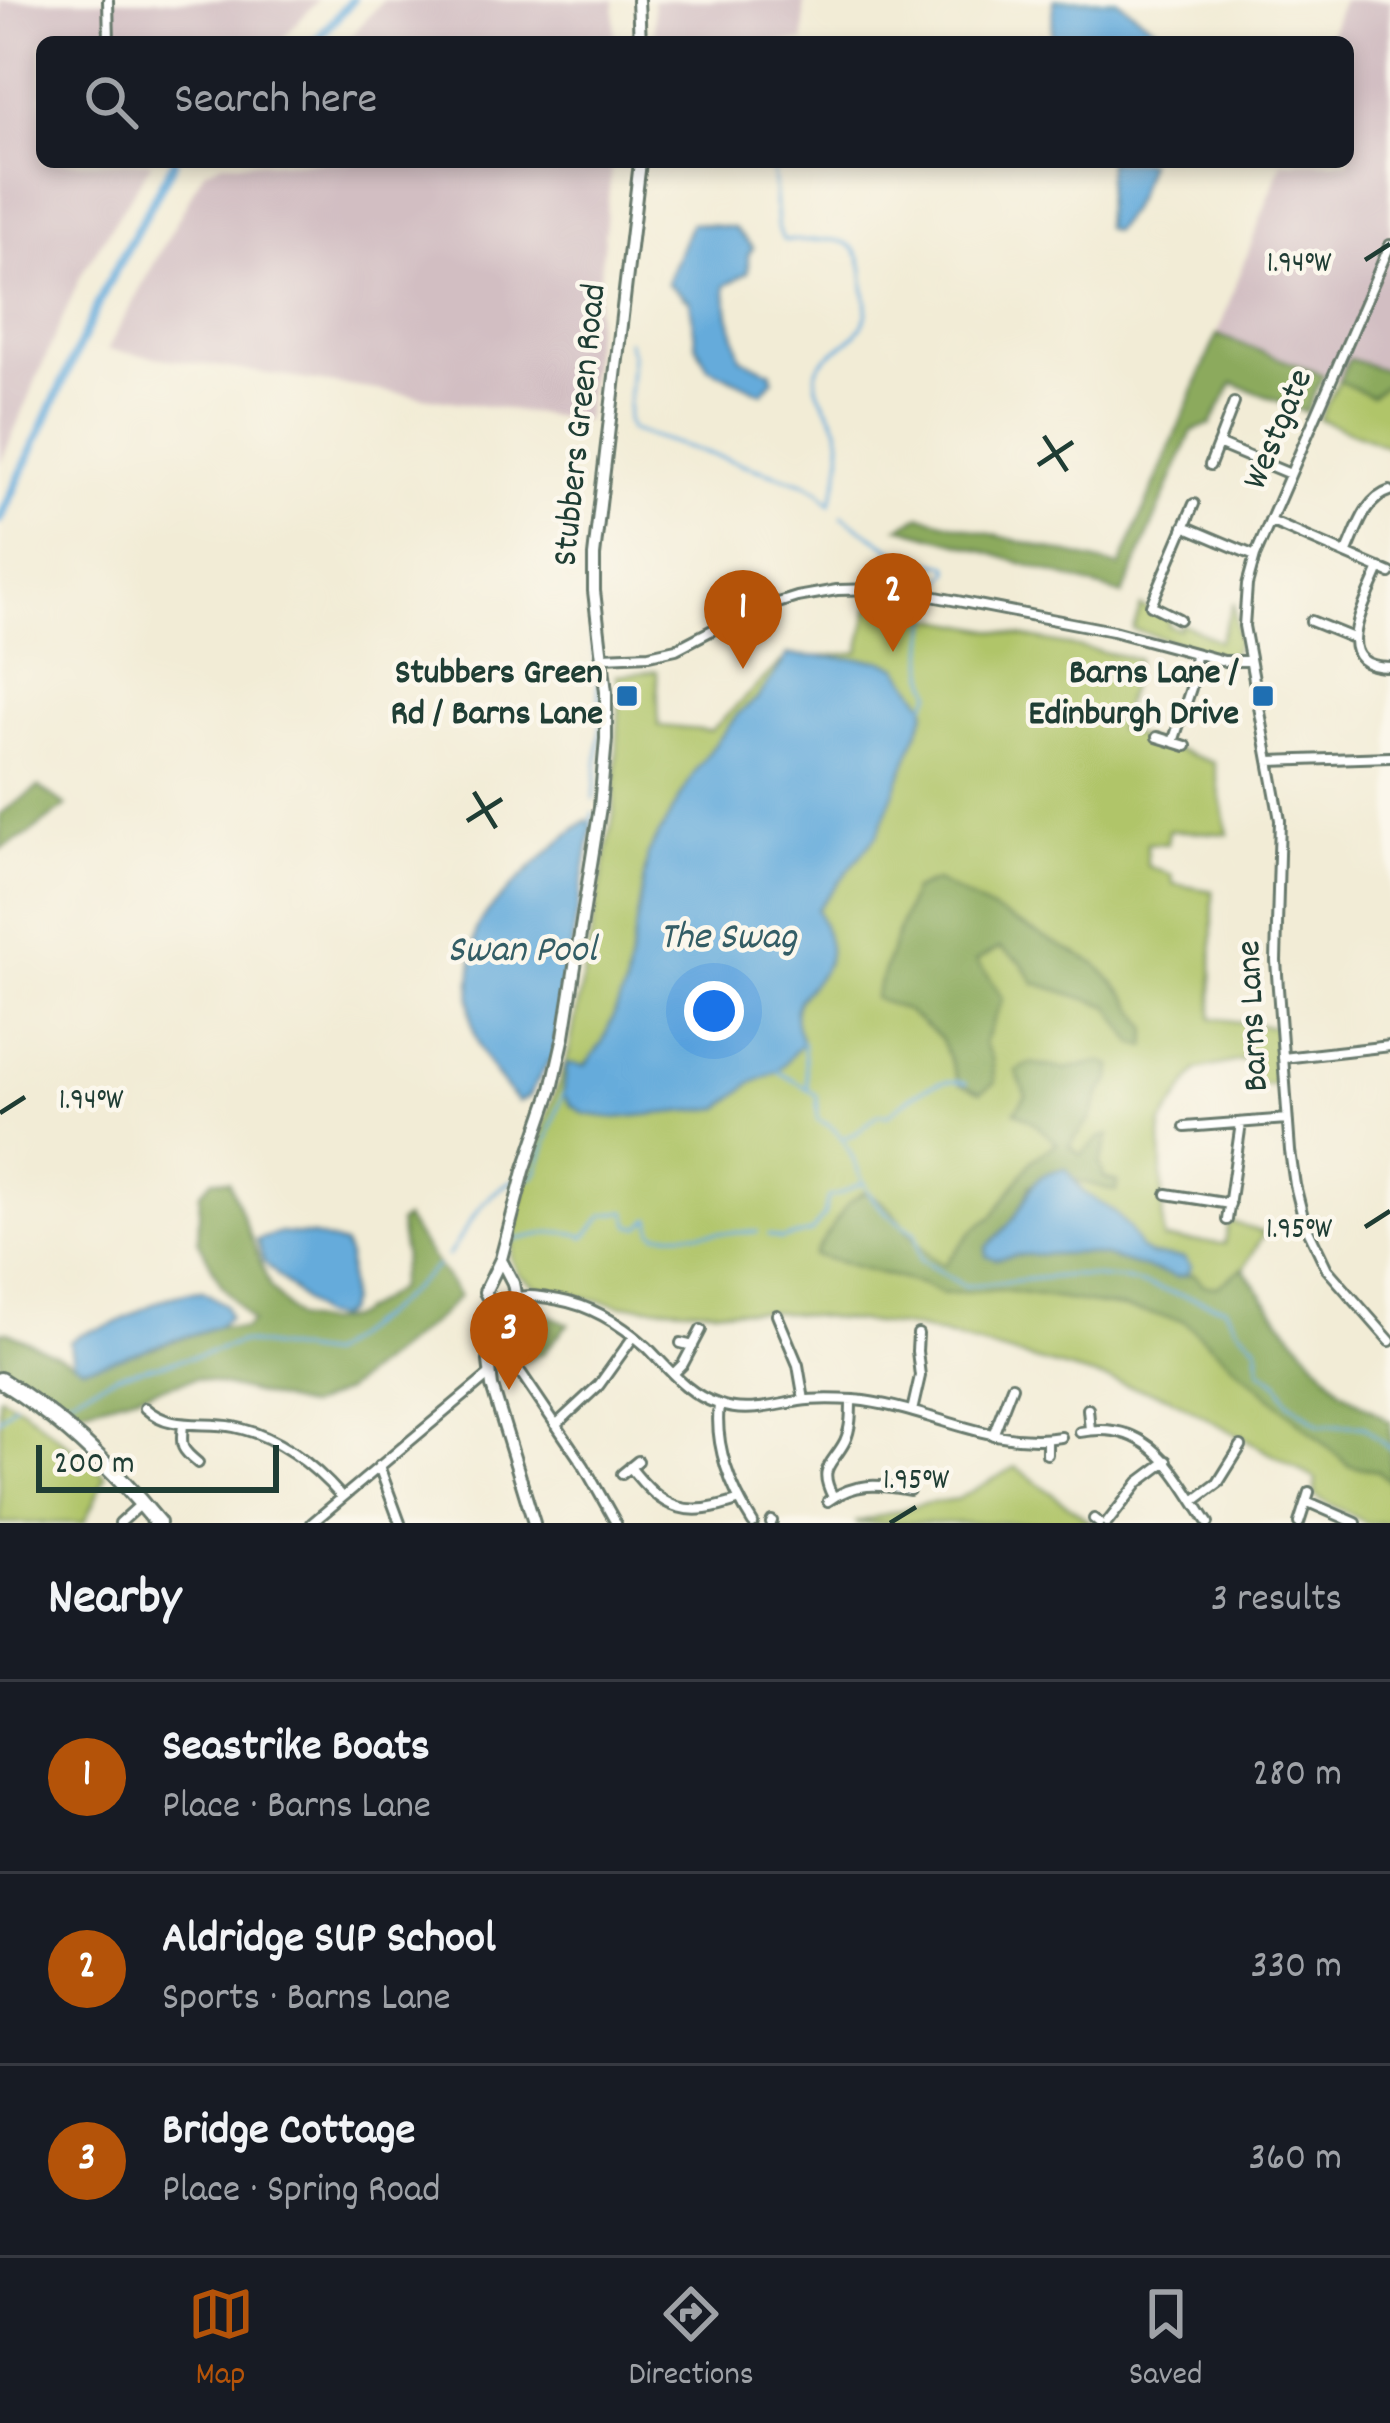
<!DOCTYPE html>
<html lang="en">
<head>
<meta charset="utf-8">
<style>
	:root { --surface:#171b24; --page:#20242c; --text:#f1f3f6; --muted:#9ea1a6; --line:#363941; --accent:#b45309 }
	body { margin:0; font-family:Dekko,sans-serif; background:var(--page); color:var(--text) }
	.scale { position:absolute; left:36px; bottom:30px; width:243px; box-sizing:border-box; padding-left:12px; border:6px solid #1f3d34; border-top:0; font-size:33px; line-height:42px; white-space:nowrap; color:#1f3d34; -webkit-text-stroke:9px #fbf7ec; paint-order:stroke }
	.you { position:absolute; left:714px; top:1011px; width:42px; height:42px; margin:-30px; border:9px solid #fff; border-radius:50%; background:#1a73e8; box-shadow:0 0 0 18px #1a73e833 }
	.badge { display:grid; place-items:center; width:78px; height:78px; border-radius:50%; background:var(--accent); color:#fff; font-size:39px; font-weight:700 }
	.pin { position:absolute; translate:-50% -99px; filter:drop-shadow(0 3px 6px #0008) }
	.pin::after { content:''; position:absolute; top:63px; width:42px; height:36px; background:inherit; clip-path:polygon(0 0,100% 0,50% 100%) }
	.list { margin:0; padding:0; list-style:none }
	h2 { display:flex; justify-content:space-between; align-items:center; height:156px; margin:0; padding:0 48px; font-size:51px }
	h2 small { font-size:39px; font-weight:400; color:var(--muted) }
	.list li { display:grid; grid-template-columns:78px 1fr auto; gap:36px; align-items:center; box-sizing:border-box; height:192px; padding:0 48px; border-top:3px solid var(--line) }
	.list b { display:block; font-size:45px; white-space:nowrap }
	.list p { margin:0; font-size:39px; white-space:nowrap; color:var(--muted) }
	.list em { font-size:39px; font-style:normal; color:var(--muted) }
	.icon { flex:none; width:66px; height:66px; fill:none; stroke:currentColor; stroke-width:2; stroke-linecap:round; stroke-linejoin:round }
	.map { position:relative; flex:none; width:1390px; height:1523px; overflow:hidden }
	.search { position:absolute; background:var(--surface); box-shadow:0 6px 18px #0003; left:36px; right:36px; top:36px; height:132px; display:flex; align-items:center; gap:30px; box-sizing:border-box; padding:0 42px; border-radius:18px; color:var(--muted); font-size:45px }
	.sheet { height:732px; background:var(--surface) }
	nav { display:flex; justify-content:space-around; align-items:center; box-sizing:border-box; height:168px; border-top:3px solid var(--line); background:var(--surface); font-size:33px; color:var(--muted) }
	nav a { display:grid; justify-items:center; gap:6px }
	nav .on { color:var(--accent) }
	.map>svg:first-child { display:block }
	.industrial { fill:#d2bec2 }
	.green { fill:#b0c569; stroke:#68814e; stroke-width:3 }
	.forest { fill:#8caa5d; stroke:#567448; stroke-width:3 }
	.water { fill:#65abdb; stroke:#427488; stroke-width:3 }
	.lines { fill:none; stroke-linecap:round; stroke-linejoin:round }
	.stream { stroke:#65abdb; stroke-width:3 }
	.canal { stroke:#65abdb; stroke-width:9 }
	.minor-casing { stroke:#697a6d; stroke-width:14 }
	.tertiary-casing { stroke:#697a6d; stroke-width:16 }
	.trunk-casing { stroke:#697a6d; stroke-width:20 }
	.minor { stroke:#fff; stroke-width:8 }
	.tertiary { stroke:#fff; stroke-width:10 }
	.trunk { stroke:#fff; stroke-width:14 }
	.ticks { fill:none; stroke:#1f3d34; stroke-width:4.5 }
	.poi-dot { fill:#1f6fb2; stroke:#fbf7ec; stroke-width:4.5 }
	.labels { text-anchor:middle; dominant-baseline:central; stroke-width:9; stroke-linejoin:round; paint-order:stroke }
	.street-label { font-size:36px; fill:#1f3d34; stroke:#fbf7ec }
	.poi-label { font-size:36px; font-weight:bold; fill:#1f3d34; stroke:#fbf7ec; text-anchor:end }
	.water-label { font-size:39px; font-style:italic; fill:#345e66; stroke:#fbf7ec }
	.ticks-label { font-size:30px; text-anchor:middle; fill:#1f3d34; stroke:#fbf7ec; stroke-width:9; stroke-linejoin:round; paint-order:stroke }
</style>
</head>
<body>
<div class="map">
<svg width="1390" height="1523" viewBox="0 0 1390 1523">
	<rect width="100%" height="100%" fill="#fbf7ec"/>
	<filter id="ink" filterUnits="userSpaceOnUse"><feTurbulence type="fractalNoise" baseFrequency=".00833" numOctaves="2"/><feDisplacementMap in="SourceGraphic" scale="24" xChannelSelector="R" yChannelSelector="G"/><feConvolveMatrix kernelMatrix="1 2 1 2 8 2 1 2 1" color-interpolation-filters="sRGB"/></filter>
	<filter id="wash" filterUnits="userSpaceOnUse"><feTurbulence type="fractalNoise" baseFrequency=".004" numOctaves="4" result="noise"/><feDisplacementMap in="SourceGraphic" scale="48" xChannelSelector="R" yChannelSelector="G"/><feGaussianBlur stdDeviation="2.7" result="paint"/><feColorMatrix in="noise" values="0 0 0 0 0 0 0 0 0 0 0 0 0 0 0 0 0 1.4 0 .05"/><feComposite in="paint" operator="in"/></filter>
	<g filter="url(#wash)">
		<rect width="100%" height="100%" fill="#f2ecd6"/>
		<path class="industrial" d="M0,0H318L280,42H42V162H152L82,273L0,464Z
			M383,0H614L615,42H346Z
			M653,0H804V42H655Z
			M1342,0H1390V387L1384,386L1371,396L1339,381L1217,335L1282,162H1348V42H1327Z
			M222,162H612L585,421L107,350L204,171Z"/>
		<path class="green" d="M1339,381L1371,396L1385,385L1390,387V448L1319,419Z
			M1234,602L1238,642L1233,654L1221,657L1133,629L1141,606L1169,619L1168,626L1179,629L1181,623L1219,641Z
			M869,606L1138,659L1117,729L1214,763L1228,834L1169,830L1167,844L1147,843V866L1172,875L1173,884L1213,891L1212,1018L1275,1027L1278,1085L1255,1086L1251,1058L1197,1070L1161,1125L1163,1239L1225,1244L1229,1221L1264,1233L1244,1269L1280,1319L1342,1391L1390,1422V1523H1367L1314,1496L1316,1479L1167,1396L917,1328L777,1312L620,1305L537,1287L518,1274L511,1258L513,1240L528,1174L569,1052L614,813L620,692L617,675L657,671L659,726L711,731L781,662L859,652Z
			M0,1396L22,1408L106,1476L84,1523H0Z
			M1016,1467L1092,1523H855L922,1504L957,1499Z"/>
		<path class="forest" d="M1217,335L1323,375L1306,412L1233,383L1211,424L1192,431L1123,595L961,544L899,527L921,516L1120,567Z
			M1349,359L1390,372V387L1384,386L1371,396L1339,381Z
			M39,787L66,806L29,834L0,849V814Z
			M936,881L1096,964L1126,995L1148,1028L1146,1047L1134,1043L1109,1006L1035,983L1021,962L1000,948L976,961L990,978L1003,999L984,1043L992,1058L995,1083L981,1092L960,1084L940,1038L907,1011L874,998L913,890Z
			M1102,1062L1112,1065L1111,1080L1099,1095L1091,1119L1069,1146L1081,1155L1101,1137L1109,1135L1100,1163L1104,1178L1118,1182L1116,1191L1074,1180L1066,1170L1030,1185C1023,1212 1005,1229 986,1248L995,1259L1014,1255L1084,1253L1105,1256L1177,1277L1194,1274L1204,1285L1217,1286L1243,1268L1280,1319L1342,1391L1390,1422V1482L1378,1471L1348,1465L1184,1321L1123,1308L1000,1290L943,1294L921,1284L813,1255L848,1203L864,1192C904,1207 909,1249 944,1265L974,1229L992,1217L1032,1160L1057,1143L1034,1123L1015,1111L1026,1096L1016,1071L1031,1063L1064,1069Z
			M213,1179L229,1181L270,1287L296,1318L323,1323L353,1317L397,1289L404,1255L399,1223L405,1219L459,1296L441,1315L345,1391L308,1407L196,1378L60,1415L0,1372V1332H8L83,1367L153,1348L218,1326L243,1329L252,1322L221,1284L198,1240L200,1193Z
			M547,1314L568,1324L543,1353L514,1366L508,1343L513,1326L529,1317Z"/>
		<path class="water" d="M1054,0H1117L1163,33V42H1051Z
			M1108,162H1148C1140,189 1132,211 1113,231L1104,228Z
			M691,223L734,228L753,248L748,255V272L725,286L729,315L741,358L771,372L773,380L762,393L708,367L696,345L690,301L667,283Z
			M788,655L880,660L898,667L925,704L926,711L878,834L817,909C821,921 828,935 829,947C833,985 775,990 803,1042L778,1071L750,1084L721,1108L614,1118L585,1114L571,1105L563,1094L567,1063L585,1066L602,1043L625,988L648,854L697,768L738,714L758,698Z
			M587,820L592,826L556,1039L555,1061H549L528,1097L518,1102C460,1037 468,1012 476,930C483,910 566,834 587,820Z
			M1066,1169L1083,1192L1113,1211L1128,1227L1140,1248L1151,1255L1184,1258L1191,1267L1187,1274L1177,1277L1105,1256L1084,1253L1015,1255L995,1259L986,1255V1248C995,1239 1005,1230 1013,1219C1032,1195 1029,1171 1066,1169Z
			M280,1233L314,1236L344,1245L348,1254L349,1301L345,1312L336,1318L320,1316L264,1262L257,1240Z
			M203,1291L225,1305L229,1317L218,1326L103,1363L82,1367L73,1362L70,1342C83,1329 98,1331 114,1324C145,1309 168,1292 203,1291Z"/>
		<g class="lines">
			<path class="stream" d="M773,172L777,225L783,240C823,244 863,224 864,284C864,292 868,303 867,311C863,344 819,352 816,374C814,394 830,408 837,425C847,451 838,482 830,505
				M628,341L632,355L627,422L631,430L807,484L819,491L828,502
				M842,516L904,557L948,565L950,571L939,587
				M592,633L601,708
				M925,704L932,692C920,664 927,634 931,604
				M594,799L601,723
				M591,823L593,813
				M803,1042L808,1087
				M778,1071C792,1081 806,1085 817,1096L818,1120C851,1132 852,1168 871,1196C883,1212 898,1222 915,1233L920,1260L964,1286L1072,1275L1122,1279L1225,1307L1237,1327L1257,1346L1260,1370L1277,1382L1290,1403L1320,1425L1364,1426L1390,1449
				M843,1138L855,1134L879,1114L888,1115C912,1096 934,1075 966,1083
				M527,1179L535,1176L563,1094
				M768,1235L781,1239L811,1232L824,1216L828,1197C843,1196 849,1187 863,1183
				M513,1240C535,1237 563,1226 585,1237L604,1215L626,1211L631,1226L640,1227L651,1218L653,1231L657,1234L758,1232
				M448,1256C466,1230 486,1189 517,1179
				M26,1386L31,1380L62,1401L119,1374L201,1355L241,1342L327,1355L389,1309L437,1266
				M0,1419L14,1404"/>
			<path class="canal" d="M315,42L352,0
				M0,520L106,287L174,162"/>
		</g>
	</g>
	<g filter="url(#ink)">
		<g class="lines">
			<g class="minor-casing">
				<path id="minor" d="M108,0L109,42
					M1390,245L1255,556L1247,585L1244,626L1280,820L1276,961L1290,1151L1295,1185L1304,1221L1327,1269L1390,1341
					M1218,444L1290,474
					M1210,465L1234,403
					M1270,521L1390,573
					M1184,526L1255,556
					M1346,554C1357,531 1364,499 1390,491
					M1380,568C1367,602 1326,667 1390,667
					M1179,619L1151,605L1194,504
					M1311,621L1353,638
					M603,657L649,655L676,649L743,614L797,597L837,590L879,589L926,595L1113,631L1224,661H1249
					M1157,737L1186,746
					M1173,742L1191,688L1195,654
					M1269,761L1390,757
					M1283,1058L1390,1046
					M1185,1127L1287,1119
					M1167,1194L1230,1204
					M1227,1220L1241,1123
					M514,1298C530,1294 543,1297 559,1300C593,1306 621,1324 647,1347C669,1369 687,1394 718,1404C745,1414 771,1406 799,1401C817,1398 837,1399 854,1400C925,1406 990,1449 1061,1437
					M777,1315L798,1365L804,1400
					M681,1343L693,1346
					M521,1373L584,1466L616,1523
					M673,1374L683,1364L701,1330
					M719,1405C714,1446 731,1489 753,1523
					M145,1408C170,1431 203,1421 234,1427C278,1436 313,1464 342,1497
					M1088,1409L1090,1430
					M912,1411L920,1376L917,1351L918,1334
					M183,1424C181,1447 180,1448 198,1463
					M556,1425L599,1385L634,1336
					M1080,1432C1151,1418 1175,1474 1208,1523
					M993,1435L1012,1386
					M1047,1440V1454
					M379,1466L400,1523
					M630,1467C664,1511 687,1519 740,1500
					M622,1474L638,1461
					M833,1497C817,1466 833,1465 845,1441C851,1428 851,1414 851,1400
					M828,1501C855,1482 878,1484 909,1490
					M1194,1501L1218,1483L1241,1446
					M1306,1501L1356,1523
					M1094,1519L1099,1523
					M120,1523L141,1504
					M312,1523L490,1374
					M771,1523L772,1521
					M1107,1523L1139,1482L1167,1461
					M1299,1523L1309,1492"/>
			</g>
			<g class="tertiary-casing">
				<path id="tertiary" d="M638,0L640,42
					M493,1326L515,1294L513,1283L502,1262
					M534,1523L492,1386L489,1361L493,1326L490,1301L485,1292L501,1259L524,1171L552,1089L564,1036L600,807L606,739V692L594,591V556L640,162"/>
			</g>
			<g class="trunk-casing">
				<path id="trunk" d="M0,1380C60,1417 114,1469 158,1523"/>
			</g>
			<use href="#minor" class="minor"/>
			<use href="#tertiary" class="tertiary"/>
			<use href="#trunk" class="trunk"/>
		</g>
	</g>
	<path class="ticks" d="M1365,260L1390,244M1044,436L1067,471M1038,465L1073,442M474,792L496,828M467,821L502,799M0,1113L25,1097M1365,1227L1390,1211M890,1523L916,1507"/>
	<g class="poi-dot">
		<rect x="615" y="684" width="24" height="24" rx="6"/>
		<rect x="1251" y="684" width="24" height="24" rx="6"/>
	</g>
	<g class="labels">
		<g class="street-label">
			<text transform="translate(582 425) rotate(-84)">Stubbers Green Road</text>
			<text transform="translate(1280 430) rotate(-67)">Westgate</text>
			<text transform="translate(1255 1016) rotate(-93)">Barns Lane</text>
		</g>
		<g class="poi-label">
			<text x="603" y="675">Stubbers Green<tspan x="603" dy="41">Rd / Barns Lane</tspan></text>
			<text x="1239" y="675">Barns Lane /<tspan x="1239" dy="41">Edinburgh Drive</tspan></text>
		</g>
		<g class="water-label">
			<text x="728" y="939">The Swag</text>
			<text x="522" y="952">Swan Pool</text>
		</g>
	</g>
	<g class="ticks-label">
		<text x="1299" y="271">1.94°W</text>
		<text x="91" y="1108">1.94°W</text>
		<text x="1299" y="1237">1.95°W</text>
		<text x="916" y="1488">1.95°W</text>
	</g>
</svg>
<div class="scale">200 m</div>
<div class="you"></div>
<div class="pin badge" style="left:743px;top:669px">1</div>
<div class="pin badge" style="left:893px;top:652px">2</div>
<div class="pin badge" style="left:509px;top:1390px">3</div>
<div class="search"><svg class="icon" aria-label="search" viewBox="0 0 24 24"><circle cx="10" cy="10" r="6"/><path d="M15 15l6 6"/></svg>Search here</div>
</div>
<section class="sheet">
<h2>Nearby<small>3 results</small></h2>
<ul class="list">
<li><span class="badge">1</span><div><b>Seastrike Boats</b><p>Place · Barns Lane</p></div><em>280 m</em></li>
<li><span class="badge">2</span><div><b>Aldridge SUP School</b><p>Sports · Barns Lane</p></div><em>330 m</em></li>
<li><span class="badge">3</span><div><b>Bridge Cottage</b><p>Place · Spring Road</p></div><em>360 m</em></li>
</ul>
</section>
<nav>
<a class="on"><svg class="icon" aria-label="map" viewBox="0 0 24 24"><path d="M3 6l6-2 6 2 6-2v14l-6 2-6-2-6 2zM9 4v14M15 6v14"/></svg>Map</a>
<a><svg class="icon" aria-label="directions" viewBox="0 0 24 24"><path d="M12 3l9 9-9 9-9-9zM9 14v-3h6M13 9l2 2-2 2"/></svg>Directions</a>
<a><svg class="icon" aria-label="saved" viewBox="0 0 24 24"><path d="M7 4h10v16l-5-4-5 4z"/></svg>Saved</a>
</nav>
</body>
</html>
